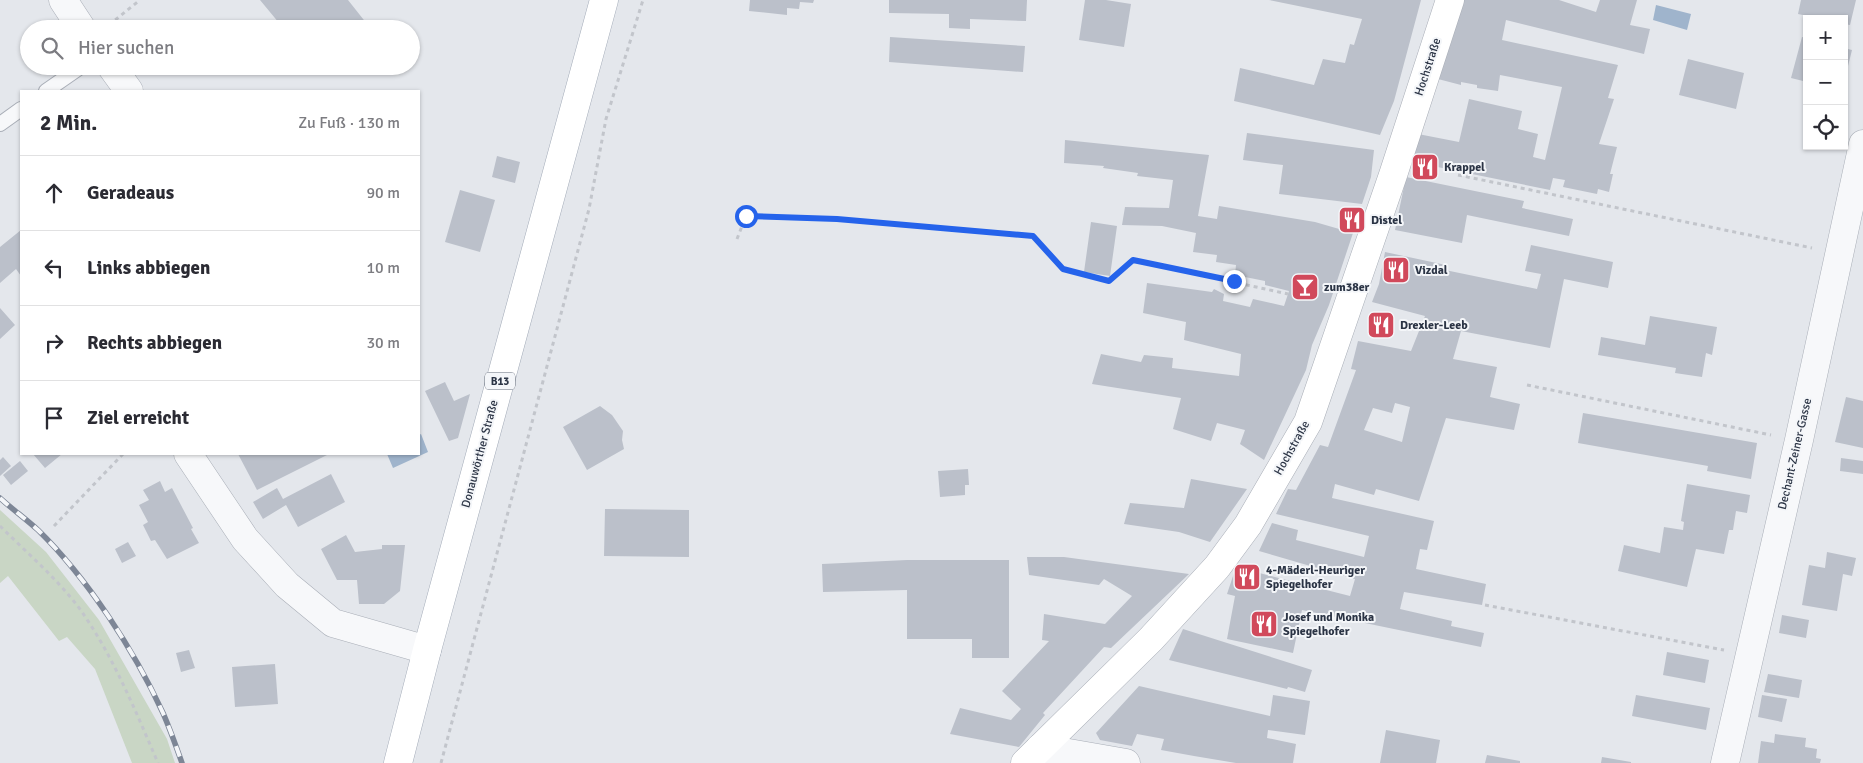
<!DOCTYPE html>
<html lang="de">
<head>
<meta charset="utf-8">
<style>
	:root { --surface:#fff; --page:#f2f2f3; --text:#2b2b33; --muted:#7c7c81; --line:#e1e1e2 }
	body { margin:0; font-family:Signika,sans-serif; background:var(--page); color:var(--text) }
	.controls { position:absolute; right:15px; top:15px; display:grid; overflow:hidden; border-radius:0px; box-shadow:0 1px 4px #0004 }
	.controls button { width:45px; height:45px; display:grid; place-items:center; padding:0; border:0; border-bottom:1px solid var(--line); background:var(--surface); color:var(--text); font:25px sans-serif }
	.stop { position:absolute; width:15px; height:15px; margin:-11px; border:4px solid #2563eb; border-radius:50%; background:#fff }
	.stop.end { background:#2563eb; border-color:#fff; box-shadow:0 1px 5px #0008 }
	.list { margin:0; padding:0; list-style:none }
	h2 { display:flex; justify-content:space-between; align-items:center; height:65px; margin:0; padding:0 20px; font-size:21px }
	h2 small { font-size:16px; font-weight:400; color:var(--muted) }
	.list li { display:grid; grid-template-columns:32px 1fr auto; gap:15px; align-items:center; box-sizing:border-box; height:75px; padding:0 20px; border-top:1px solid var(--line) }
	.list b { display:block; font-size:19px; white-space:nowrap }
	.list em { font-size:16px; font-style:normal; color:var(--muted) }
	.icon { flex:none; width:28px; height:28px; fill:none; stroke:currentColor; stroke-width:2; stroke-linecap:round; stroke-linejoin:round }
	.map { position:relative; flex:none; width:1863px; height:763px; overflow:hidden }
	.search { position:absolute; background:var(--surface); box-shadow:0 1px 4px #0004; left:20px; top:20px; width:400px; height:55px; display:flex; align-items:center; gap:12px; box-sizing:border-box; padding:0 18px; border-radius:28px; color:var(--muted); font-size:19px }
	.panel { position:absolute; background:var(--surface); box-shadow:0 1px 4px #0004; left:20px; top:90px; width:400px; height:365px; border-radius:0px }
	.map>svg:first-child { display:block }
	.green { fill:#c9d6c5 }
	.water { fill:#9fb4cc }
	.building { fill:#bbc0ca; fill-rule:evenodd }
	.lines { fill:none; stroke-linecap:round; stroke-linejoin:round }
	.service-casing { stroke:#a9aeb7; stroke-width:16 }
	.minor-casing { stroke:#a9aeb7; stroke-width:29 }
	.secondary-casing { stroke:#a9aeb7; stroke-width:29 }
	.primary-casing { stroke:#a3abb8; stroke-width:29 }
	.path { stroke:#c2c5cb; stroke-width:3; stroke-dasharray:4 4; stroke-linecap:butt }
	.service { stroke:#f7f8fa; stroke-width:14 }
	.minor { stroke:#f7f8fa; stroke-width:28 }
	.secondary { stroke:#fff; stroke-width:28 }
	.primary { stroke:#fff; stroke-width:28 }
	.rail-casing { stroke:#7d8696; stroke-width:5.5 }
	.rail { stroke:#f4f6f9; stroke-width:4; stroke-dasharray:11; stroke-linecap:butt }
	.route { stroke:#2563eb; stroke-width:6 }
	.labels { text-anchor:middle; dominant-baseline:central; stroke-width:4; stroke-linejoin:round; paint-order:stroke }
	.shield { fill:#f4f6f9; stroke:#676e7b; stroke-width:1 }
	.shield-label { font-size:11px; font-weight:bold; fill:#2b3445 }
	.street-label { font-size:12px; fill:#2b3445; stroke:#f4f6f9 }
	.poi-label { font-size:12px; font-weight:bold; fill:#2b3445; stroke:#f4f6f9; text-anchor:start }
</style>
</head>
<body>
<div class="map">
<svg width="1863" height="763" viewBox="0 0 1863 763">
	<rect width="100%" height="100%" fill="#e4e7ec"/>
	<path class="green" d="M0,510L46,552L99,620L167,739L175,763H132L95,669L67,637L59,641L8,576L0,583Z"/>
	<path class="water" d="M1656,5L1691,14L1687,30L1653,20Z
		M421,434L428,452L393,468L387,454H419V435Z"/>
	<path class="building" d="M260,0H348L371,29H284Z
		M750,0H814L813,3L800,2L799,9L787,8V15L749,11Z
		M889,0H1027L1026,21L970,19V29L949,28V14L889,13Z
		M1085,0H1106L1131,4L1124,47L1079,40Z
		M1269,0H1421L1394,101L1380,135L1234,101L1240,68L1314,85L1323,59L1345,63L1350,44L1354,45L1362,19Z
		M1464,0H1559L1596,12L1600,0H1637L1630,25L1650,29L1644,54L1506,20L1502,40L1618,65L1608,98L1614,99L1599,144L1617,147L1610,174H1613L1609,192L1598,189L1597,194L1563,187L1565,180L1553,178L1550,190L1413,162L1418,134L1459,142L1469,99L1522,111L1518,129L1538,134L1533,157L1545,160L1562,87L1500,75L1498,91L1477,88V85L1461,82V85L1438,79Z
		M1801,0H1856L1850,25L1844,24V19H1822L1798,14Z
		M890,37L1025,46L1023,72L889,62Z
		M1802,37L1807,38V82L1791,78Z
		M1844,48L1852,50L1845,78L1844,77Z
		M1688,59L1744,73L1736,109L1679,95Z
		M1247,133L1374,150L1371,177L1362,204L1279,194L1283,165L1243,160Z
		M1065,140L1209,155L1198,216L1217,219L1219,206L1315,222L1353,233L1329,305L1312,345L1306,370L1264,460L1240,444L1245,430L1217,423L1211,441L1173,429L1181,398L1092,384L1101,354L1141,362L1144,355L1173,358L1172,368L1239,376L1241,354L1184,340L1186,322L1143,313L1147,283L1212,292L1214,289L1224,294L1223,301L1250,307L1253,299L1284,306L1289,291L1265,285V281L1235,275L1236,265L1216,262L1217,255L1193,252L1196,233L1162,226L1122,225L1125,207L1169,208L1173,180L1137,176L1138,173L1103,168L1104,166L1064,163Z
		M497,156L520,162L515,183L492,177Z
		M1406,177L1524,201L1522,208L1573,219L1569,236L1467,215L1462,243L1395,230Z
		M460,190L495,200L480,252L445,242Z
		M1091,222L1117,226L1110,276L1084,272Z
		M21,230V276L16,269L0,283V247Z
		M1531,245L1613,262L1608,288L1564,279L1550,348L1461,331L1453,359L1497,367L1490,397L1520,404L1514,430L1446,418L1419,501L1376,489L1374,495L1335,484L1332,498L1434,521L1427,550L1420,549L1416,569L1486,584L1482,605L1404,592L1400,609L1452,621L1451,626L1484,633L1481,647L1302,610L1293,653L1227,639L1235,596L1227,594L1236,567L1350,596L1355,579L1259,551L1272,523L1298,530L1296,540L1364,557L1369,536L1276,514L1288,489L1296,490L1320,445L1328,447L1356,370L1351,369L1358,341L1411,351L1425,316L1372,302L1379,284L1385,252L1446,265L1445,270L1537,289L1541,274L1525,271ZM1395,403L1410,407L1402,442L1364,430L1373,408L1392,413Z
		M0,308L15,325L0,339Z
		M1650,316L1717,327L1712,355L1706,353L1702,377L1675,373L1676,368L1598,355L1601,337L1645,345Z
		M445,382L454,401L470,394L458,438L449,441L425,391Z
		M1846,397L1863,401V448L1835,442Z
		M600,406L612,415L623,431L622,440L624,449L587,470L563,427Z
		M1583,413L1757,443L1751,479L1707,471L1708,466L1578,443Z
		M33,454H62L45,468Z
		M238,454H329L257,490Z
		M3,457L11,466L0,476V460Z
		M1841,458L1863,461V474L1840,471Z
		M20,461L28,471L11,485L3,475Z
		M968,469L969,485H965V495L940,497L938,471Z
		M331,474L345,502L298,527L286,505L263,519L253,502L277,488L283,499Z
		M1191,479L1247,489L1210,542L1179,532L1124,524L1130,503L1184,508Z
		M160,481L165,492L172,488L193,528L191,529L199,543L167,559L155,540L151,541L143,525L148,522L139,505L149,500L143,490Z
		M1687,484L1750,495L1747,513L1736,511L1733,530H1729L1724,554L1696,549L1687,587L1618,571L1624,545L1660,553L1664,527L1683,530L1684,522L1681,521Z
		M605,509L689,510V557L604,556Z
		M346,535L355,552L382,549V545H405L400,591L384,604H359L357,580H337L321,549Z
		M128,542L136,556L122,563L115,549Z
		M1827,552L1856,558L1852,576L1843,574L1837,611L1802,605L1809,565L1825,568Z
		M1027,557H1064L1189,574L1111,648L1104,647L1043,713L1045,715L1019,747L950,734L960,708L1011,720L1021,709L1002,691L1049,641L1042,640L1044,614L1105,624L1132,596L1104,579L1099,585L1029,575Z
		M907,560H1009V658H972V639H907V590L823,592L822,564Z
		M1782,615L1809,620L1806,638L1779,633Z
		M1183,629L1312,670L1305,692L1288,687L1287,689L1169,660Z
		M189,650L195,668L181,672L176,653Z
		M1667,652L1709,660L1705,683L1663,675Z
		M275,664L278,704L235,707L232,667Z
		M1768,674L1802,680L1799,698L1764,692Z
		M1139,686L1270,716L1273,695L1310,701L1305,735L1268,730L1267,738L1296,744L1293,763H1236L1194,756L1161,750L1164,739L1137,734L1132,746L1100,740L1096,733Z
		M1636,695L1710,708L1706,730L1632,716Z
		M1762,695L1787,699L1782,722L1758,717Z
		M1386,730L1440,740L1436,763H1380Z
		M1775,734L1806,738L1805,747L1817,749L1816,758L1821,759L1820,763H1758L1761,741L1774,743Z
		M1487,755L1520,761V763H1485Z
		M1602,757L1631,762V763H1601Z"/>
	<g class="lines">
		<g class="service-casing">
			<path id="service" d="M46,91L82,66
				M0,124L21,109"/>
		</g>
		<g class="minor-casing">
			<path id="minor" d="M63,0L82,29
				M111,66L129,91
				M188,454L245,539L287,585L333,623L427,650
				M1040,748L1126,763
				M1725,763L1799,440L1863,144"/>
		</g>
		<g class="secondary-casing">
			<path id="secondary" d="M1025,763L1151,639L1217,567L1248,525L1308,422L1393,175L1450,0"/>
		</g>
		<g class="primary-casing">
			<path id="primary" d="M398,763L427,650L604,0"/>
		</g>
		<path class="path" d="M109,25L140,0
			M1458,175L1812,248
			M737,239L746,216L837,219L1033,236L1063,269L1109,281L1133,260L1288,294
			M1527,385L1771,435
			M0,526C28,554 59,580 82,612C114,658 136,712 158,763
			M54,526L123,454
			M1485,605L1724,650
			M441,763L589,209L606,119L643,0"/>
		<use href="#service" class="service"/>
		<use href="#minor" class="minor"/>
		<use href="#secondary" class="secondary"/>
		<use href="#primary" class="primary"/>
		<g class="rail-casing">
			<path id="rail" d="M0,498C12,509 26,519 38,530C88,579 134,650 163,713C170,729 176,746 182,763"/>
		</g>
		<use href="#rail" class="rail"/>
	</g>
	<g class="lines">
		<path class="route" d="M746,216L837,219L1033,236L1063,269L1109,281L1133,260L1234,281"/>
	</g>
	<defs>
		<g id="restaurant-square" transform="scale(1.4375)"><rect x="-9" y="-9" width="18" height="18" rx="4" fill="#d1495b" stroke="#f4f6f9"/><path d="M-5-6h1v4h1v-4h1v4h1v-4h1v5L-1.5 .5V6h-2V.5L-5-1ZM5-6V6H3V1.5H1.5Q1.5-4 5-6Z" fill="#fff"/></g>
		<g id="bar-square" transform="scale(1.4375)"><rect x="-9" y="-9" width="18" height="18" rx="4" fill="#d1495b" stroke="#f4f6f9"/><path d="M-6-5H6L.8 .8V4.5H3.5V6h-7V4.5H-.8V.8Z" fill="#fff"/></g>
	</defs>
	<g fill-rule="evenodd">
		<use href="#restaurant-square" x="1425" y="167"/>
		<use href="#restaurant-square" x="1352" y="220"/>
		<use href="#restaurant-square" x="1396" y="270"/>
		<use href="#bar-square" x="1305" y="287"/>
		<use href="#restaurant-square" x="1381" y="325"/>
		<use href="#restaurant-square" x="1247" y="577"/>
		<use href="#restaurant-square" x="1264" y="624"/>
	</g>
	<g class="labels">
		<rect class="shield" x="485" y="372.5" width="30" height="17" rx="4"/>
		<g class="shield-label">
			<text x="500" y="381">B13</text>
		</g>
		<g class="street-label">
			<text transform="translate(1428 67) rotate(-72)">Hochstraße</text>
			<text transform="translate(1292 448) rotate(-61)">Hochstraße</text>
			<text transform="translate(480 454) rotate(-75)">Donauwörther Straße</text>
			<text transform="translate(1795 454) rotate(-77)">Dechant-Zeiner-Gasse</text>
		</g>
		<g class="poi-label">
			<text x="1444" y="167">Krappel</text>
			<text x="1371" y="220">Distel</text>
			<text x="1415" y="270">Vizdal</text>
			<text x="1324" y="287">zum38er</text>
			<text x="1400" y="325">Drexler-Leeb</text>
			<text x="1266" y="570">4-Mäderl-Heuriger<tspan x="1266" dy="14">Spiegelhofer</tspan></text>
			<text x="1283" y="617">Josef und Monika<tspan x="1283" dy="14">Spiegelhofer</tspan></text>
		</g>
	</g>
</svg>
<div class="controls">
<button>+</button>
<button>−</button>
<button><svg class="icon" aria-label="locate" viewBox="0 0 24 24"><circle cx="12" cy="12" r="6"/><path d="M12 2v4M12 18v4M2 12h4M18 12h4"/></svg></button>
</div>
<div class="stop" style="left:746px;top:216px"></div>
<div class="stop end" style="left:1234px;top:281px"></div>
<div class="search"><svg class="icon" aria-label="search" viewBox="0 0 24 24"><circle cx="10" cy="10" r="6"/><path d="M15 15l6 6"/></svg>Hier suchen</div>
<section class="panel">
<h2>2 Min.<small>Zu Fuß · 130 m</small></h2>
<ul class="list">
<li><svg class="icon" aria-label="ahead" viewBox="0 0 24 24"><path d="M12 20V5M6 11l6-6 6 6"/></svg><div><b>Geradeaus</b></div><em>90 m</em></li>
<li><svg class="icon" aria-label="left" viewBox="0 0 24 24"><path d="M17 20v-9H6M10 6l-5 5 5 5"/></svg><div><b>Links abbiegen</b></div><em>10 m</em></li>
<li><svg class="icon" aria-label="right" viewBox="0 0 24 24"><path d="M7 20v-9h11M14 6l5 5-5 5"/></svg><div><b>Rechts abbiegen</b></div><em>30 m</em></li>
<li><svg class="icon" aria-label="arrive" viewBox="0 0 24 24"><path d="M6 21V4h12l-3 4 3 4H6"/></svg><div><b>Ziel erreicht</b></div></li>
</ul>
</section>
</div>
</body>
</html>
